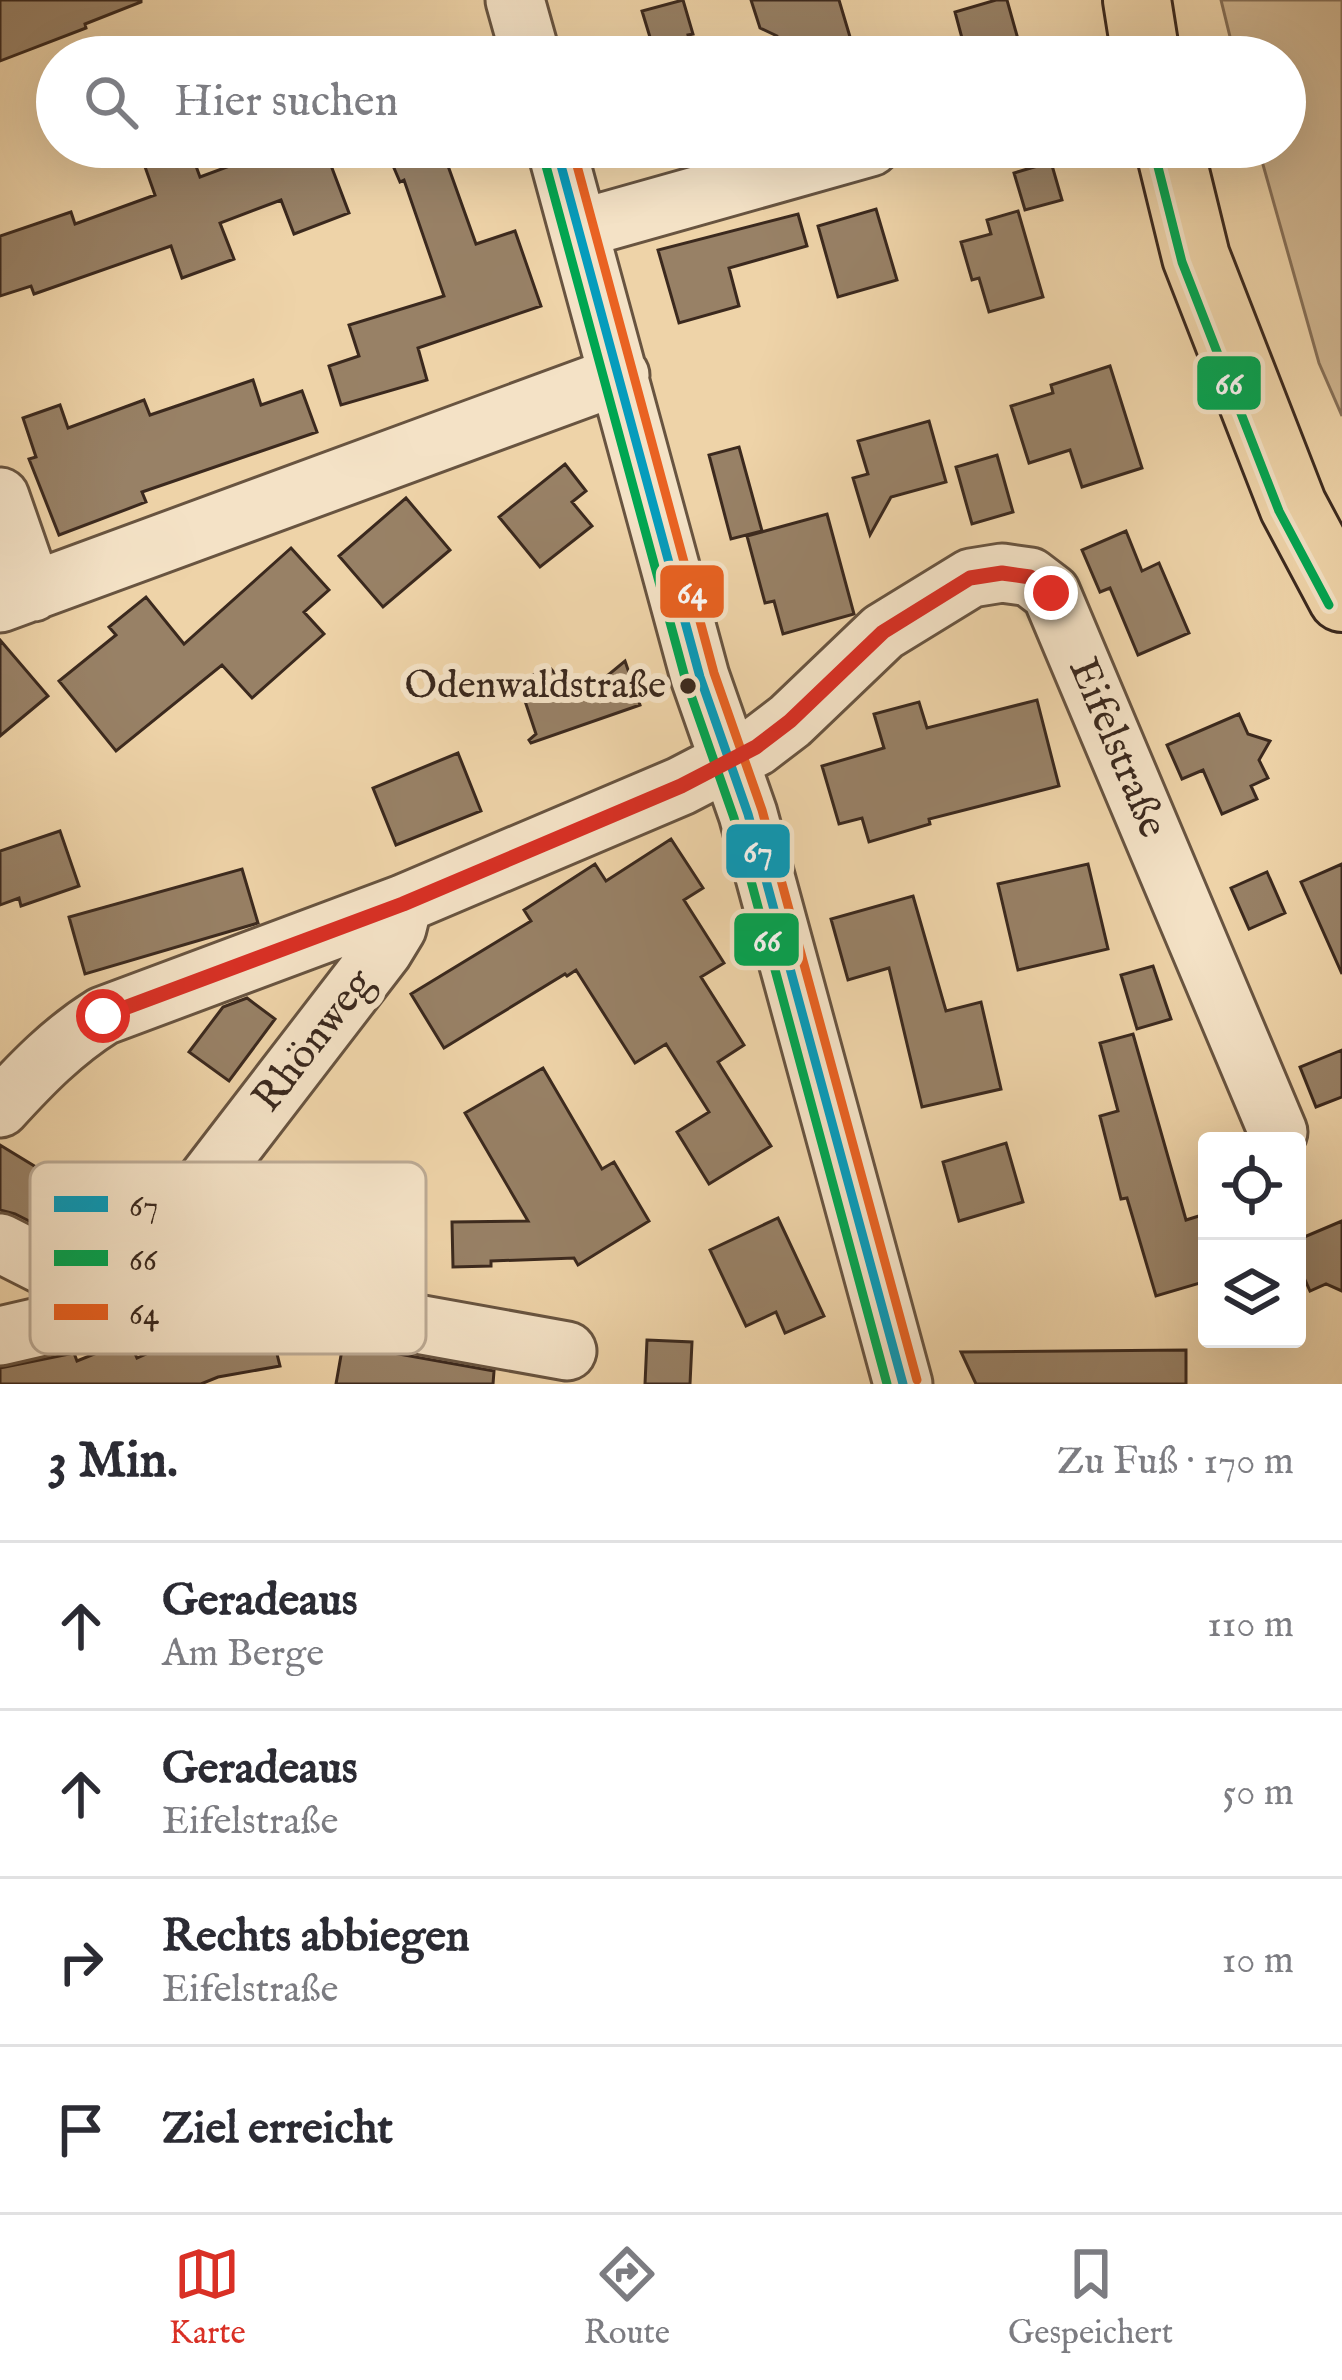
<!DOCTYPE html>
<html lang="de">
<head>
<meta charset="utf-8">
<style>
	:root { --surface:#fff; --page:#f7f7f7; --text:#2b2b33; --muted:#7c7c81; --line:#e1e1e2; --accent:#d93025 }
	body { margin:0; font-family:"IM FELL English",serif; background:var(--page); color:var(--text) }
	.controls { position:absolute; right:36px; bottom:36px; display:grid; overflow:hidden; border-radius:12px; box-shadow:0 12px 48px #0002 }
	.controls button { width:108px; height:108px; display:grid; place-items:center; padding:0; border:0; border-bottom:3px solid var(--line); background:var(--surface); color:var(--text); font:60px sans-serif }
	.stop { position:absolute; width:36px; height:36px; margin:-27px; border:9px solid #d93025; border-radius:50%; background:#fff }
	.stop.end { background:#d93025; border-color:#fff; box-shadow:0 3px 12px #0008 }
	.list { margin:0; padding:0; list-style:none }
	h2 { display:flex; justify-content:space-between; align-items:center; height:156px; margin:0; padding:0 48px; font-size:51px }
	h2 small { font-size:39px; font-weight:400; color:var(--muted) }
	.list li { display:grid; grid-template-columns:78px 1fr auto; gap:36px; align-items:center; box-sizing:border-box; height:168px; padding:0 48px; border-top:3px solid var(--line) }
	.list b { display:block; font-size:45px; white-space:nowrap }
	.list p { margin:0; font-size:39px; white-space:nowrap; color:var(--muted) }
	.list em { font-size:39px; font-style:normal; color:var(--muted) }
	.icon { flex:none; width:66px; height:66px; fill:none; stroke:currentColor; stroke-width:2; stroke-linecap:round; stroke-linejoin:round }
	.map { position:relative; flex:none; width:1342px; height:1384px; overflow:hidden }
	.search { position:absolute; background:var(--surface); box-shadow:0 12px 48px #0002; left:36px; right:36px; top:36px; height:132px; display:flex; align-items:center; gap:30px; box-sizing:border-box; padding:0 42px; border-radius:66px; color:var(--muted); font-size:45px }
	.sheet { height:828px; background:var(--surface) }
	nav { display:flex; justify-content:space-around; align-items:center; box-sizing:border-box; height:168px; border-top:3px solid var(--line); background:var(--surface); font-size:33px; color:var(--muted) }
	nav a { display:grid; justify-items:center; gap:6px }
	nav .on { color:var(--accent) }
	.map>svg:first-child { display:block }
	.green { fill:#d0b691; stroke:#867058; stroke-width:3 }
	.building { fill:#988166; stroke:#3b291e; stroke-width:3 }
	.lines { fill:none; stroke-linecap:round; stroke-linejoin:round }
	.minor-casing { stroke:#685440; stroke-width:63 }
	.major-casing { stroke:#3b291e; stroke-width:72 }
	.minor { stroke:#f4e2c6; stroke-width:57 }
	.major { stroke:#eed3a8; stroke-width:66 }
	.bus-1-casing { stroke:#f4e2c6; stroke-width:18 }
	.bus-2-casing { stroke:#f4e2c6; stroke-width:18 }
	.bus-3-casing { stroke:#f4e2c6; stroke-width:18 }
	.bus-1 { stroke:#069cbc; stroke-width:9 }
	.bus-2 { stroke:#00a651; stroke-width:9 }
	.bus-3 { stroke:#e96222; stroke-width:9 }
	.route { stroke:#d93025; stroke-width:15 }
	.bus-dot { fill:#3b291e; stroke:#f4e2c6; stroke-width:4.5 }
	.labels { text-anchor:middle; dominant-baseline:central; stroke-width:12; stroke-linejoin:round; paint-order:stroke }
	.bus-label { font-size:39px; fill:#3b291e; stroke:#f4e2c6; text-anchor:end }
	.street-label { font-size:42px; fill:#3b291e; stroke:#f4e2c6 }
	.key { fill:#f4e2c6; stroke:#bcaa94; stroke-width:3 }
	.key-label { font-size:33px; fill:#3b291e }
	.line-badge { stroke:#f4e2c6; stroke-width:4.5 }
	.badge-label { font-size:33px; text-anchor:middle; font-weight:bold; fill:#fff }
</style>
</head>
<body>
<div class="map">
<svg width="1342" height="1384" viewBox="0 0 1342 1384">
	<rect width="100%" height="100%" fill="#eed3a8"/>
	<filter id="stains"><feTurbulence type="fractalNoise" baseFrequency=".00167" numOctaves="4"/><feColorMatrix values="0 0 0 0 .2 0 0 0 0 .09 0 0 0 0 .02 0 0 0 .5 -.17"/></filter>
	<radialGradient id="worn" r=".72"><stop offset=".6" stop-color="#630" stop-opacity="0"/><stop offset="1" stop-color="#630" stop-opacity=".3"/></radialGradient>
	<path class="green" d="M1221,0H1342V416L1319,363L1258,147H1285V57H1235Z"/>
	<path class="building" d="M0,0H141V2L85,24L86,28L0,61Z
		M683,0L693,34L688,35L694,57H656L642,11Z
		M751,0H839L856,57H783L777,36L760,28Z
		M996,0H1007L1023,57H967L955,12Z
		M138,147H189L200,177L281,147H324L349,213L294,234L281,200L220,223L234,259L182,278L171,246L34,294L31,286L0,296V236L71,212L75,224L155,195Z
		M385,147H483L447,163L476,244L515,231L541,306L418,348L427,380L341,405L329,366L359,356L349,325L444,296L404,180L400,182Z
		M1051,162L1062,200L1025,210L1014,173Z
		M876,209L897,280L838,297L818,226Z
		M1018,211L1043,297L989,312L979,278L972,280L961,242L991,234L987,220Z
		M798,214L807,246L729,268L739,306L679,323L658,250Z
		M1110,366L1142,468L1082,487L1070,450L1029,463L1011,406L1053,393L1051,385Z
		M253,380L261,405L302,391L317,432L142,492L146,502L59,535L29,459L36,457L23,418L60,405L68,428L144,400L150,415Z
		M929,421L946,482L891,497L870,535L853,478L868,474L858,441Z
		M739,447L762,531L731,539L709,455Z
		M997,455L1013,512L972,524L956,467Z
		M565,464L586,491L572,502L592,526L540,567L499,517Z
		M406,498L450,550L383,607L339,556Z
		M827,514L854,614L783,634L774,601L765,603L747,536Z
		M1126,531L1142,571L1159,563L1189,633L1138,655L1110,588L1100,592L1082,550Z
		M291,548L329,590L304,612L324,634L252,698L222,665L116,751L59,681L116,635L109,627L146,597L184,644Z
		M0,640L48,696L0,736Z
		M625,661L640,705L531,743L529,740L536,734L518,680L551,669L578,700Z
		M1037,700L1059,786L929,819L930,824L869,842L862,818L839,824L822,766L884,748L874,714L919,702L927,728Z
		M1239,714L1248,734L1270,741L1259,760L1268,778L1251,786L1257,799L1222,814L1203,770L1182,779L1167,745Z
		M458,753L481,811L396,845L373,788Z
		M60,831L79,886L21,906L19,898L0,905V851Z
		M671,839L703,888L684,900L724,963L701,977L744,1045L718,1062L771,1146L709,1184L677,1132L709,1112L666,1044L635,1063L576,970L567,976L565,974L444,1048L411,994L531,921L524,910L595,864L606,881Z
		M1088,864L1108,949L1018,970L998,884Z
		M1342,864V974L1301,882Z
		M242,869L258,923L85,974L69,917Z
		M1267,872L1285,913L1249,929L1231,888Z
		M913,896L946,1011L981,1002L1001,1089L922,1107L889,968L848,980L831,919Z
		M1153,966L1171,1019L1137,1029L1121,975Z
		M247,998L275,1019L229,1081L189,1052L223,1007Z
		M1133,1034L1186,1220L1199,1216L1207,1243V1281L1156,1296L1127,1198L1121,1199L1100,1116L1118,1111L1100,1043Z
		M1342,1050V1097L1316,1107L1300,1067Z
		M543,1068L602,1169L614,1162L649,1221L578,1265L574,1258L491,1261V1266L453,1267L452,1222L528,1221L465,1113Z
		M1006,1143L1023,1202L959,1221L943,1162Z
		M0,1145L82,1195L96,1164L132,1181L98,1256L15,1214L0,1210Z
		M778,1218L824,1316L785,1333L776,1312L746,1326L710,1250Z
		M1342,1221V1291L1326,1284L1310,1291L1297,1262V1240Z
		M239,1330L272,1334L280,1366L218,1377L201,1384H0V1368L74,1353L77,1361L129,1340L137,1358L198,1331Z
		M647,1340L692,1342L690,1384H645Z
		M343,1344L494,1371L493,1384H336Z
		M1186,1350V1384H976L961,1352Z"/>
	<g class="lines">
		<g class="minor-casing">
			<path id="minor" d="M515,0L531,57
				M556,147L700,677L748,814L903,1384
				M579,229L870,147
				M0,497L33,592
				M0,603L620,375
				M0,1108C32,1073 63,1041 103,1016L403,904L681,786L756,747L790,721L883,632L971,578L1002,573L1030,577L1051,593L1278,1132
				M0,1243L79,1283L117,1309L170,1298L241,1297L306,1304L567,1351
				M0,1336L117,1309L140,1267L383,951L397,928L403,904"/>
		</g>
		<g class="major-casing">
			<path id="major" d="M1137,0L1146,57
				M1169,147L1196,257L1293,506L1342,598"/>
		</g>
		<use href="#minor" class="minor"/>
		<use href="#major" class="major"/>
		<g class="bus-1-casing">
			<path id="bus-1" d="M556,147L700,677L748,814L903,1384"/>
		</g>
		<g class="bus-2-casing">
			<path id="bus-2" d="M542,151L686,681L734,818L887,1384
				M1154,151L1182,262L1279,511L1329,605"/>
		</g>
		<g class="bus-3-casing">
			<path id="bus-3" d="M572,147L714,673L762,810L917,1380"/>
		</g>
		<use href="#bus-1" class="bus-1"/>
		<use href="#bus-2" class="bus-2"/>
		<use href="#bus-3" class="bus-3"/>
	</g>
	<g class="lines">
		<path class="route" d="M103,1016L403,904L681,786L756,747L790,721L883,632L970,578L1002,573L1030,577L1051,593"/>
	</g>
	<circle class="bus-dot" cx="688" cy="686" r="10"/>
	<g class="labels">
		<g class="bus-label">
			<text x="666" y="686">Odenwaldstraße</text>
		</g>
		<g class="street-label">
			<text transform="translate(1117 748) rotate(67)">Eifelstraße</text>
			<text transform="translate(314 1041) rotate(-52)">Rhönweg</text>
		</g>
	</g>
	<rect x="30" y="1162" width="396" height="192" rx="18" class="key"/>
	<rect x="54" y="1196" width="54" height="16" fill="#069cbc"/>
	<rect x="54" y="1250" width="54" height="16" fill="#00a651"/>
	<rect x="54" y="1304" width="54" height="16" fill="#e96222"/>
	<g class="key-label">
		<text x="129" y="1216">67</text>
		<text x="129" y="1270">66</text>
		<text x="129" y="1324">64</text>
	</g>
	<g class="line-badge">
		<rect x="1195" y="354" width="68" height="58" rx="12" fill="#00a651"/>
		<rect x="658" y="563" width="68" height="57" rx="12" fill="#e96222"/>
		<rect x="724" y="822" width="68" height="58" rx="12" fill="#069cbc"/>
		<rect x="732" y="911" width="69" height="57" rx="12" fill="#00a651"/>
	</g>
	<g class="badge-label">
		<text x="1229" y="394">66</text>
		<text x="692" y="603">64</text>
		<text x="758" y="862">67</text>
		<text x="767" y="951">66</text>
	</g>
	<rect width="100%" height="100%" filter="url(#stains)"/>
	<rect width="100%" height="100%" fill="url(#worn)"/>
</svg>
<div class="controls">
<button><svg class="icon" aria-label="locate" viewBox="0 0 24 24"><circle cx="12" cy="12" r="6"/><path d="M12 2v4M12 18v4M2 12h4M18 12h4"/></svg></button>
<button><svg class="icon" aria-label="layers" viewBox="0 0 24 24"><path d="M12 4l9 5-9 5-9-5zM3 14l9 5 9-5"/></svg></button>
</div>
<div class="stop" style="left:103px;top:1016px"></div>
<div class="stop end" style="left:1051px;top:593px"></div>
<div class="search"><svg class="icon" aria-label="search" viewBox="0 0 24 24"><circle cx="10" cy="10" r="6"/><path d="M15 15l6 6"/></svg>Hier suchen</div>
</div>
<section class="sheet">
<h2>3 Min.<small>Zu Fuß · 170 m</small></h2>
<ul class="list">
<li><svg class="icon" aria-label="ahead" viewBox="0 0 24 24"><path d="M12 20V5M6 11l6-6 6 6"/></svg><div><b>Geradeaus</b><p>Am Berge</p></div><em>110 m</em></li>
<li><svg class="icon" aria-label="ahead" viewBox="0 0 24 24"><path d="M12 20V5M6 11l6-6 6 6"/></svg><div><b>Geradeaus</b><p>Eifelstraße</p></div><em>50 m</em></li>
<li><svg class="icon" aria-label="right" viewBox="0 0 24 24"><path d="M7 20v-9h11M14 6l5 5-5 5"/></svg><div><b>Rechts abbiegen</b><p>Eifelstraße</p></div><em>10 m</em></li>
<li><svg class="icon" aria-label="arrive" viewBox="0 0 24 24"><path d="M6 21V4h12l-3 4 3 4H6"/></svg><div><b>Ziel erreicht</b></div></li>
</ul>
</section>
<nav>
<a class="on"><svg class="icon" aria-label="map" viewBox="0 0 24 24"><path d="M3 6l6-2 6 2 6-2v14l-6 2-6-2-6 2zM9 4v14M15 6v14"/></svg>Karte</a>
<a><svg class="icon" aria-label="directions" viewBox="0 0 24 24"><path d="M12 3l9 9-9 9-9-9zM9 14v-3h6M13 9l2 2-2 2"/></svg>Route</a>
<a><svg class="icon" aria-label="saved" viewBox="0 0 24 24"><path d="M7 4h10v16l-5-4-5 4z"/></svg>Gespeichert</a>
</nav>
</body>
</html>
